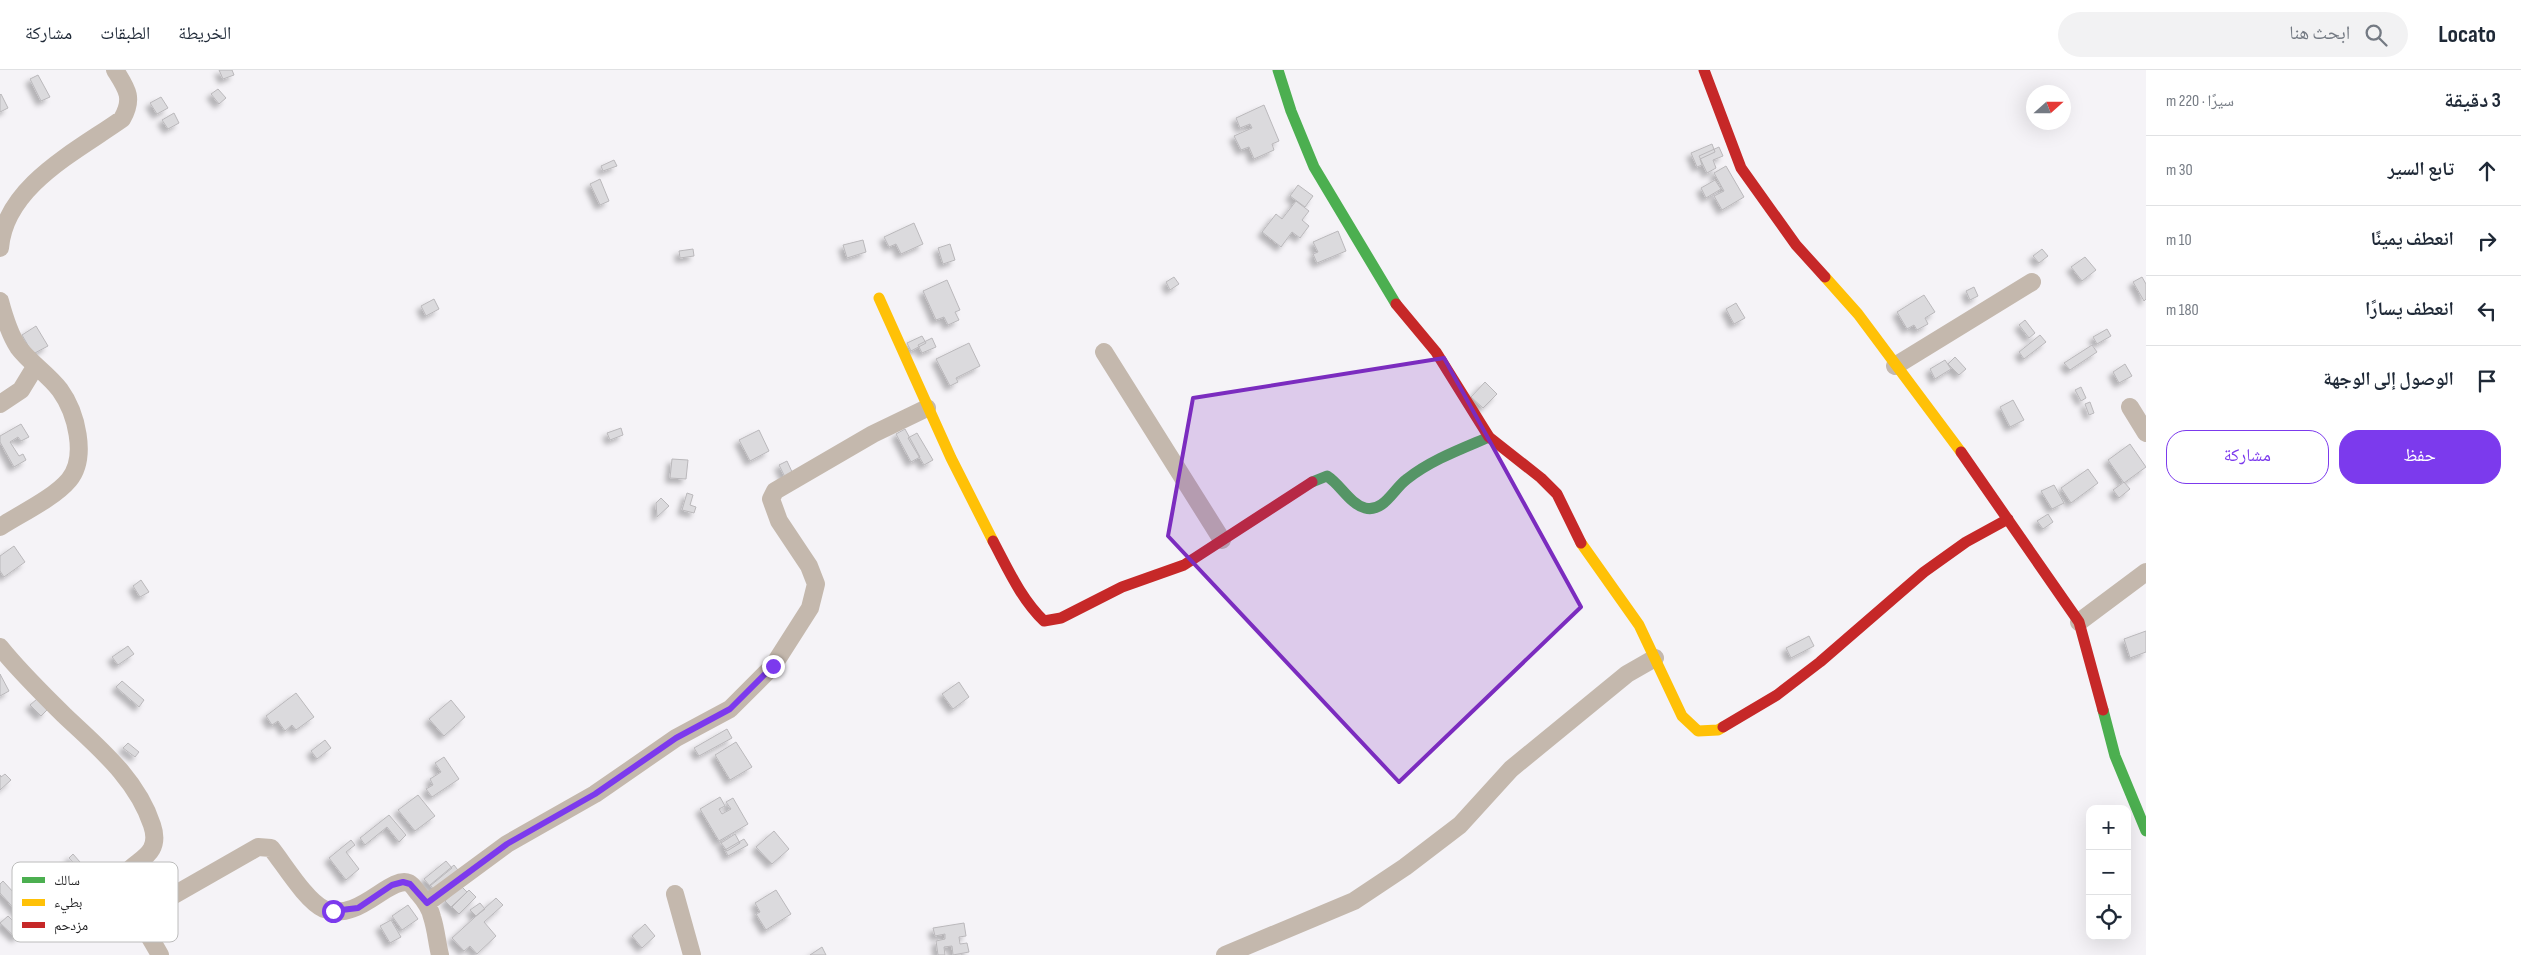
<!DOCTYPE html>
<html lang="ar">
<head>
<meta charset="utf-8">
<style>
	:root { --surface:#fff; --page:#f2f2f3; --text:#1f2937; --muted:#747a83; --line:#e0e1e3; --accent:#7c3aed }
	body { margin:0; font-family:"Sofia Sans Condensed","Noto Naskh Arabic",sans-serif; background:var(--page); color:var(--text); direction:rtl }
	.controls { position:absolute; right:15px; bottom:15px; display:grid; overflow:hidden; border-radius:10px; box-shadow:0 5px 20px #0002 }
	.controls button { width:45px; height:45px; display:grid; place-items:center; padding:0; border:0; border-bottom:1px solid var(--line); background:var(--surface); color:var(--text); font:25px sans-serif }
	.compass { position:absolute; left:2026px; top:15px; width:45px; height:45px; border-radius:50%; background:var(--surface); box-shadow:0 5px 20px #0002; rotate:69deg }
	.stop { position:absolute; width:15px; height:15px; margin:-11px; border:4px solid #7c3aed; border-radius:50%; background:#fff }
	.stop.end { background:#7c3aed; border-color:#fff; box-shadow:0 1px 5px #0008 }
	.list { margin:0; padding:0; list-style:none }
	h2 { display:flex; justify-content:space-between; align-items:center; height:65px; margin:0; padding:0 20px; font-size:21px }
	h2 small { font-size:16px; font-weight:400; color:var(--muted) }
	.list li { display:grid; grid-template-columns:32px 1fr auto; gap:15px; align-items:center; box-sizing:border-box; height:70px; padding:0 20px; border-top:1px solid var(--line) }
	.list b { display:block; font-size:19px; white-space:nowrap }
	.list em { font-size:16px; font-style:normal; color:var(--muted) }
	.actions { display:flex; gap:10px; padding:15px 20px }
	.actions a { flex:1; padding:11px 0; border:1px solid var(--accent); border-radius:20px; text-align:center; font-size:18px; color:var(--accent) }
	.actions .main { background:var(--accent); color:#fff }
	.icon { flex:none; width:28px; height:28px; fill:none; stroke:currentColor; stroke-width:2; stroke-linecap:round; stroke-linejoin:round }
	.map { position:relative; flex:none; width:2146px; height:885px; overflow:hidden; direction:ltr }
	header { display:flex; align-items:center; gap:30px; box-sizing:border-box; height:70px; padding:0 25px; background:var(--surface); border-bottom:1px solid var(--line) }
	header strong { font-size:24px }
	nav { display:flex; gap:28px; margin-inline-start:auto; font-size:18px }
	.search { width:350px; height:45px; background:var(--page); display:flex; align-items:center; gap:12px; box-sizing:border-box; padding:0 18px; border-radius:28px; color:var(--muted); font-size:19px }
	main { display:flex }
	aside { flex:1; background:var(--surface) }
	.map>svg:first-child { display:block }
	.building { fill:#dbdadd; stroke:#bab8bb; filter:url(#shadow) }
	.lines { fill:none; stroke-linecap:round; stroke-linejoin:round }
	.street { stroke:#c4b8ad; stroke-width:18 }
	.fast { stroke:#4caf50; stroke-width:11 }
	.slow { stroke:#ffc107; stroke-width:11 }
	.jam { stroke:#c62828; stroke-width:11 }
	.route { stroke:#7c3aed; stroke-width:6 }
	.marked { fill:#7b2cbf; fill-opacity:0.2; stroke:#7b2cbf; stroke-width:4; stroke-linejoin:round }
	.key { fill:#fff; stroke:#bcbcbc; stroke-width:1 }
	.key-label { font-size:14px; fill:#1f1f21 }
</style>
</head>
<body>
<header>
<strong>Locato</strong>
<div class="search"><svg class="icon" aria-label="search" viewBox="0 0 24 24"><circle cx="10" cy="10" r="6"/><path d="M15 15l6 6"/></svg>ابحث هنا</div>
<nav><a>الخريطة</a><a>الطبقات</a><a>مشاركة</a></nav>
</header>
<main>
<aside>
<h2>3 دقيقة<small>سيرًا · 220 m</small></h2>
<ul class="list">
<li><svg class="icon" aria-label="ahead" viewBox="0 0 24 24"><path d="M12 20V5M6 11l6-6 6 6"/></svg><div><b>تابع السير</b></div><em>30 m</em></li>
<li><svg class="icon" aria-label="right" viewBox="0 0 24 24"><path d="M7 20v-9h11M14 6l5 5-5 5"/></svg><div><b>انعطف يمينًا</b></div><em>10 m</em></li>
<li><svg class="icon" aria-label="left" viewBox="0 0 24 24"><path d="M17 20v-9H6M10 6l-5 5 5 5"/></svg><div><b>انعطف يسارًا</b></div><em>180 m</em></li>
<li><svg class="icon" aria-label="arrive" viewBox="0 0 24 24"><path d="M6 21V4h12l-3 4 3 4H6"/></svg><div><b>الوصول إلى الوجهة</b></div></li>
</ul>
<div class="actions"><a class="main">حفظ</a><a>مشاركة</a></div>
</aside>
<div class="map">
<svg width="2146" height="885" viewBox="0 0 2146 885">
	<defs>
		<filter id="shadow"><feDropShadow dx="-4.5" dy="4.5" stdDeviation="2.5" flood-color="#0004"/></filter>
	</defs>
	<rect width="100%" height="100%" fill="#f5f3f7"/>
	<path class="building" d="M219,0H232L234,5L223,9Z
		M38,5L50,27L41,31L30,9Z
		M218,19L226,28L219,34L211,24Z
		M1,24L8,38L0,42V25Z
		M161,27L168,38L157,44L150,33Z
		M1264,35L1279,71L1272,74L1274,80L1254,89L1249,77L1241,80L1234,66L1252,58L1250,54L1240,58L1236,48Z
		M174,43L179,53L168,59L162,50Z
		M1712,74L1715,82L1700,89L1702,95L1697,97L1691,83Z
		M1719,77L1723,86L1713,90L1716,98L1707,103L1699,86Z
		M614,90L617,96L603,101L601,96Z
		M1726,96L1744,127L1722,140L1714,126L1724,121L1714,103Z
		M600,109L609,131L600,135L590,114Z
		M1715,110L1721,119L1706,128L1701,118Z
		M1298,115L1313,126L1305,137L1290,126Z
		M1296,131L1309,141L1302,150L1309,156L1300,168L1292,162L1281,177L1262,162L1276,144L1282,149Z
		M914,153L923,174L901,184L896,174L889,177L884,167Z
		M1338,161L1346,181L1317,193L1313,184L1318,182L1313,172Z
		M863,170L866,182L847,188L843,175Z
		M950,174L955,190L943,194L938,178Z
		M693,179L694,186L680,188L679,181Z
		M2042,179L2048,186L2039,193L2033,186Z
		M2085,187L2096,200L2082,211L2071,197Z
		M1174,207L1179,214L1170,220L1166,212Z
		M2142,207L2146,214V229L2144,231L2133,212Z
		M947,210L960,240L955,242L959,250L948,255L944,247L936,250L923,221Z
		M1974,217L1978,226L1970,230L1966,221Z
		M1924,225L1935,242L1925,248L1928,254L1917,260L1914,255L1907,259L1897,242Z
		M434,229L439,239L426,246L421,236Z
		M1736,233L1745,248L1734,254L1726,239Z
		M2025,250L2035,263L2029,268L2019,255Z
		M36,256L48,276L33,284L22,265Z
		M2107,259L2111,266L2097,274L2093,267Z
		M2040,265L2046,272L2024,289L2019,282Z
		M922,266L926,273L911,281L907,273Z
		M932,268L936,277L922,283L918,275Z
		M969,273L980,296L956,308L958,312L950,316L936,289Z
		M2092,275L2097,282L2070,300L2064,293Z
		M1955,287L1966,299L1959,305L1948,294Z
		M1945,290L1951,299L1935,309L1930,299Z
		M2125,294L2132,306L2119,313L2113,302Z
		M1485,312L1497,324L1483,338L1471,327Z
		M2081,317L2086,328L2081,331L2075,320Z
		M2013,330L2024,350L2010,357L2000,337Z
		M2090,332L2094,343L2089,345L2085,334Z
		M21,354L29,367L21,371L18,367L10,372L19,386L23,384L26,390L14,397L0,372V366Z
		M621,358L623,365L610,370L607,363Z
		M905,359L920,387L911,392L896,364Z
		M759,360L769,381L750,391L739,370Z
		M917,363L933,390L924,395L908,368Z
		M2130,374L2146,397L2124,413L2108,390Z
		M672,389L688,390L686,409L670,408Z
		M787,391L793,404L785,407L779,395Z
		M2088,399L2098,413L2071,433L2061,418Z
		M2124,412L2130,419L2119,428L2113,420Z
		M2054,415L2064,433L2052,439L2041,421Z
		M687,423L693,425L690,435L696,437L694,443L682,440Z
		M661,428L669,436L657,447L656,433Z
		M2048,444L2053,452L2043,459L2037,451Z
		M14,476L25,492L4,507L0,501V486Z
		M141,510L149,522L140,527L133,516Z
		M2146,561V582L2130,588L2124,569Z
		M1809,566L1814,576L1791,588L1786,578Z
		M128,576L134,584L118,595L112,587Z
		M0,604L9,621L0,626Z
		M122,611L144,630L139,637L116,617Z
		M959,612L969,627L953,639L942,624Z
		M296,623L314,647L296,660L292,655L285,661L278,651L272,655L266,646Z
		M37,629L47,640L41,646L30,635Z
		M451,630L465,647L444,666L429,649Z
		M727,659L732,668L699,686L694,678Z
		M325,670L331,678L317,689L311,681Z
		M736,672L752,697L730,710L715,685Z
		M128,673L139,682L135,687L123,678Z
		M444,687L459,709L432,727L426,719L433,715L430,709L441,702L435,693Z
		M5,704L11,710L0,720V705L1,707Z
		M418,725L435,746L415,761L398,740Z
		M720,727L725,736L719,739L722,744L731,739L726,732L733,728L748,754L719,771L700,739Z
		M389,745L406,765L399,772L387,757L365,775L360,768Z
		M774,761L789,779L772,794L756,777Z
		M735,764L740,773L727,781L721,773Z
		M744,769L748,775L728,786L725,780Z
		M351,770L355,775L346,782L359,799L346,810L329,788Z
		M73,784L94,808L90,811L69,788Z
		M446,791L452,798L430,816L424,809Z
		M454,795L461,804L437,823L430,815Z
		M3,811L26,836L18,843L0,823V814Z
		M461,816L467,822L451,837L445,831Z
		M469,820L476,827L459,844L452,837Z
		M776,820L791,844L766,860L756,844L760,842L755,833Z
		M496,828L503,835L484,852L496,866L477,884L470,876L464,881L452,868Z
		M480,833L485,839L476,846L470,840Z
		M408,835L418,849L402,860L392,846Z
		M8,846L23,861L16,868L0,853Z
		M391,850L401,867L390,873L380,856Z
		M964,853L966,866L959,867L960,874L967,873L969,882L953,885L952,876L944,877L945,885H938L936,871L945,869V864L935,866L933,858Z
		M645,854L655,866L642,878L632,866Z
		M822,877L826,885H810Z"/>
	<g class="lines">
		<path class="street" d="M0,178C5,116 77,81 122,49C134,28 127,19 115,0
			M0,231C4,246 9,263 18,277C30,293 48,304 60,320C76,342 88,387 69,410C54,428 20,444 0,457
			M1104,282L1222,470
			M1895,296L2032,212
			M0,334L21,320L35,297
			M2130,337L2146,363
			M2079,552L2146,502
			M0,577C20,602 43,624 65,646C99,678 137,709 152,755C164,790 127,790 123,811C121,821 153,872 160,885
			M675,824L692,885
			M427,833L507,774L595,724L676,668L730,639L773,596L810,538L816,514L809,496L779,451L771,429L775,421L873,364L927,338
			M139,845L258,777L271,778C284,794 306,831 324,839C359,853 389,805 409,813C413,815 416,821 419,824C425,831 430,838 432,847C436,859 437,873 440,885
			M1225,885L1354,831L1405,797L1460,755L1511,699L1627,604L1655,588"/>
		<path class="fast" d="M1278,0L1291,41L1314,97L1396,234
			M1312,412L1327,406C1340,414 1350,434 1365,438C1384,443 1394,418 1407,409C1431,390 1461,379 1489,367
			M2103,640L2115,686L2146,761"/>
		<path class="slow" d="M1825,207L1858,244L1961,382
			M879,228L951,388L993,471
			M1581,473L1639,555L1682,646L1698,661L1718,660L1723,657"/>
		<path class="jam" d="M1704,0L1741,98L1796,175L1825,207
			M1396,234L1436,282L1489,367L1541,408L1557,424L1581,473
			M1961,382L2079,552L2103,640
			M993,471C1008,499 1021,529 1044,551L1061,548L1122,517L1184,495L1312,412
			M1723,657L1777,625L1820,592L1924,502L1966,472L2008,449"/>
	</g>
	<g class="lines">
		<path class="route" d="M333,841L358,838L392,815L403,812L410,814L427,833L507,774L595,724L676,668L730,639L773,596"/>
	</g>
	<path class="marked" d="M1444,288L1581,537L1399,712L1168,466L1193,328Z"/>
	<rect x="12" y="792" width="166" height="80" rx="8" class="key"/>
	<rect x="22" y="807" width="23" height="6" fill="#4caf50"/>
	<rect x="22" y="829" width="23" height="7" fill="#ffc107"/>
	<rect x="22" y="852" width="23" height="6" fill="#c62828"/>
	<g class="key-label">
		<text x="54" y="815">سالك</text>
		<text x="54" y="837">بطيء</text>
		<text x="54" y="860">مزدحم</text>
	</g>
</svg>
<div class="controls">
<button>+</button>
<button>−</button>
<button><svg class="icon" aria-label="locate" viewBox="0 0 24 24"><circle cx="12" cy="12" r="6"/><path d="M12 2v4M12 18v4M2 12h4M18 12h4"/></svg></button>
</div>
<svg class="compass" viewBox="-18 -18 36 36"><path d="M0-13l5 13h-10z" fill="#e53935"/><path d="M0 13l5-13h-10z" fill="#747a83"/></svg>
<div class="stop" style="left:333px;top:841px"></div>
<div class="stop end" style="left:773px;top:596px"></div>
</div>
</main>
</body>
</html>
